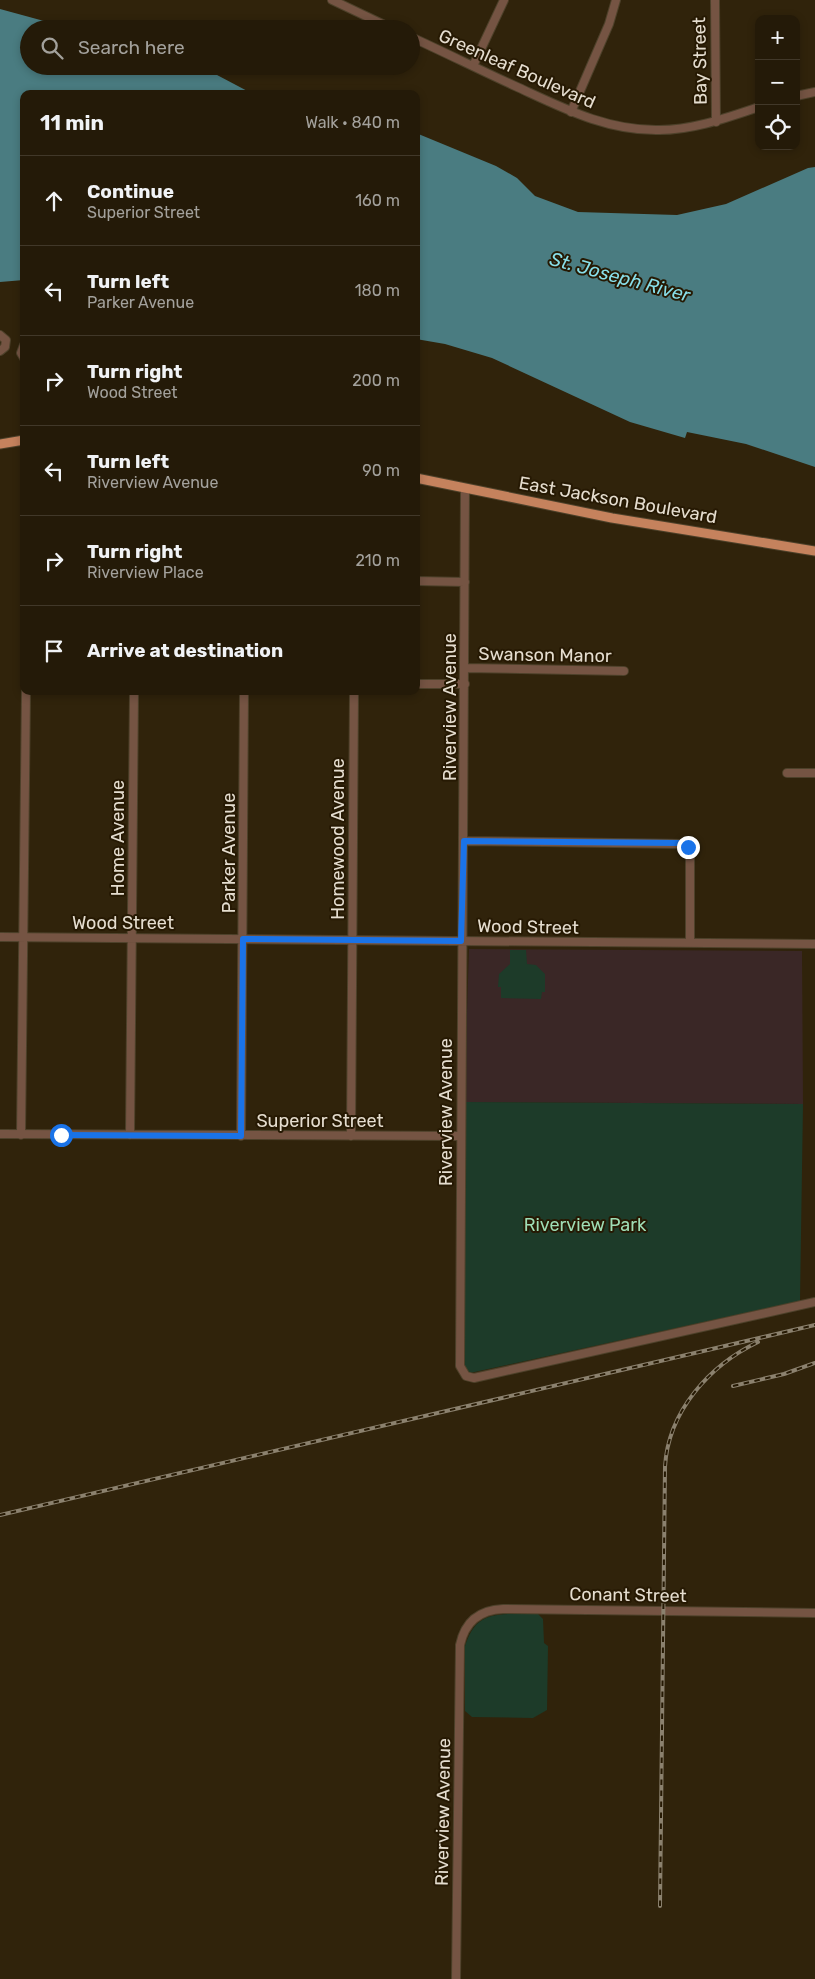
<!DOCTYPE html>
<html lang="en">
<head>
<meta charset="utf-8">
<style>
	:root { --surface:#241a08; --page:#302716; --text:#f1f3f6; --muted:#a3a19c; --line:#413829 }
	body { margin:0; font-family:Rubik,sans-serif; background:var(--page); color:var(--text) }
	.controls { position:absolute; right:15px; top:15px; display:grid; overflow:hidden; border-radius:10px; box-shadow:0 2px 8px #0003 }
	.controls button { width:45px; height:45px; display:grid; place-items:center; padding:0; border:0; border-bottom:1px solid var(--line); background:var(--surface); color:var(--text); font:25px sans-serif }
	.stop { position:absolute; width:15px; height:15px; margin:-11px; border:4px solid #1a73e8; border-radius:50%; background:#fff }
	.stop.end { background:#1a73e8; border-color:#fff; box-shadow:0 1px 5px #0008 }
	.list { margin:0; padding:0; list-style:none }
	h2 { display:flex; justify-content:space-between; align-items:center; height:65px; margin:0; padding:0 20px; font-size:21px }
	h2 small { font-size:16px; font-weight:400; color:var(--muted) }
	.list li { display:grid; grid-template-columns:32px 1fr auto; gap:15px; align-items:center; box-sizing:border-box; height:90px; padding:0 20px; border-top:1px solid var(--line) }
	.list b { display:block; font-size:19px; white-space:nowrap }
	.list p { margin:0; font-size:16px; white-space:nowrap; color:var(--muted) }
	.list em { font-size:16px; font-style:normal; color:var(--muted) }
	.icon { flex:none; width:28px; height:28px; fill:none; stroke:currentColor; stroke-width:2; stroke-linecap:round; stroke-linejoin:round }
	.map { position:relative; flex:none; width:815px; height:1979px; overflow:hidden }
	.search { position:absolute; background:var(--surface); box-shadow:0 2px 8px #0003; left:20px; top:20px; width:400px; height:55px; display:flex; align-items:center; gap:12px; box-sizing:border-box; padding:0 18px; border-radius:28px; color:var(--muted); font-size:19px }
	.panel { position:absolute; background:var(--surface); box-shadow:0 2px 8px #0003; left:20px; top:90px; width:400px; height:605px; border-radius:10px }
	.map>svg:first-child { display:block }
	.education { fill:#3a2726 }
	.green { fill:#1d3b29 }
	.water { fill:#4a7c81 }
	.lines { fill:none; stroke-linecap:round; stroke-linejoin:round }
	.minor-casing { stroke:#4d412a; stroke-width:10 }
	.major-casing { stroke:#4d412a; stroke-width:11 }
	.minor { stroke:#755443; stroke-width:8 }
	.major { stroke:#c5825d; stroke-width:9 }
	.rail-casing { stroke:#8b816e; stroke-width:4 }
	.rail { stroke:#261903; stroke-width:2; stroke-dasharray:5.5; stroke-linecap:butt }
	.route { stroke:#1a73e8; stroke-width:6 }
	.labels { text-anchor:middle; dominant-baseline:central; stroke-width:4; stroke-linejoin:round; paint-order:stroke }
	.street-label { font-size:18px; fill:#e5ddcf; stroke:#261903 }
	.park-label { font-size:18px; fill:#9eddb5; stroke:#261903 }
	.water-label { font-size:19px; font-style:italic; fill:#88dee8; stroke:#261903 }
</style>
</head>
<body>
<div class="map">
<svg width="815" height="1979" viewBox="0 0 815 1979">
	<rect width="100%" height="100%" fill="#30230b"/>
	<path class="education" d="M469,949L802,951L803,1104L464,1102Z"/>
	<path class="green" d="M510,950H526L527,964L536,965L545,974V992H542L541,999L501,998V987H498L499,974L510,964Z
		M464,1102L803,1104L800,1301L470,1373L465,1368L463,1363Z
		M508,1614H538L543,1619L544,1643L548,1646L547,1710L533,1718L472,1717L465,1711V1646C473,1622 483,1615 508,1614Z"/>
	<path class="water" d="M0,9L44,21L87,29H29V66H200L253,94H24V280L0,282Z
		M416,133L496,166L517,178L535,196L578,212L677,215L726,204L808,168L815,167V467L746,444L687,432L685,438L630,422L492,358L445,344L416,339Z"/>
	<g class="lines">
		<g class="minor-casing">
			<path id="minor" d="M332,0L393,29
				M715,0L716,122
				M411,37C446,53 480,70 515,86C561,107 606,131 659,130C693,130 726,118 759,107
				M473,66L504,0
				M796,96L815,92
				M571,112L609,24L616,0
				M0,335L6,340L5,347L0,351
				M24,345L21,353L24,358
				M465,488L460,1366L466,1376L474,1378L815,1302
				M416,581L465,582
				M465,668L624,671
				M416,684H465
				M787,773H815
				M464,841L685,844L690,851V943
				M0,937L815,944
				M0,1134L461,1136
				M21,1135L26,691
				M130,1135L134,691
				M241,1136L244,691
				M351,1136L354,691
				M456,1979L460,1645C465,1621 480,1610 503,1609L815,1613"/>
		</g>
		<g class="major-casing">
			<path id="major" d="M0,444L24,440
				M416,478L612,518L815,551"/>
		</g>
		<use href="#minor" class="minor"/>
		<use href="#major" class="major"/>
		<g class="rail-casing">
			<path id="rail" d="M733,1386L784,1374L815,1363
				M0,1515L815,1325
				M660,1906L665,1467C668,1411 710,1365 758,1342"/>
		</g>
		<use href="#rail" class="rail"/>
	</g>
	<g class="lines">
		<path class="route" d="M61,1135L241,1136L243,939L461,941L464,841L680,843L688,847"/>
	</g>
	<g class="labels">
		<g class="street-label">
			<text transform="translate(700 61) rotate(-91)">Bay Street</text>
			<text transform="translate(517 69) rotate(24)">Greenleaf Boulevard</text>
			<text transform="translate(618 500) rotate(10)">East Jackson Boulevard</text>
			<text transform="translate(545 655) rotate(1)">Swanson Manor</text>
			<text transform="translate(450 707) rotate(-90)">Riverview Avenue</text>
			<text transform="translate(118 838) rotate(-90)">Home Avenue</text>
			<text transform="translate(338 839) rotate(-90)">Homewood Avenue</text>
			<text transform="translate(229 853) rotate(-90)">Parker Avenue</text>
			<text x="123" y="923">Wood Street</text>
			<text transform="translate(528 927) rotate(1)">Wood Street</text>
			<text transform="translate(446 1112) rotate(-90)">Riverview Avenue</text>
			<text x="320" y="1121">Superior Street</text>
			<text transform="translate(628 1595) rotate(1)">Conant Street</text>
			<text transform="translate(443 1812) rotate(-89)">Riverview Avenue</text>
		</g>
		<g class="park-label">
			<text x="585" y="1225">Riverview Park</text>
		</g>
		<g class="water-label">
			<text transform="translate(620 277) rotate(15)">St. Joseph River</text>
		</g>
	</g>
</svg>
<div class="controls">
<button>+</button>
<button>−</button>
<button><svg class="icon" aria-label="locate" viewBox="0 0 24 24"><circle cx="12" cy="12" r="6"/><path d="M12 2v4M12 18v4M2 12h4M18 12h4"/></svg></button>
</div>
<div class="stop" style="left:61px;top:1135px"></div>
<div class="stop end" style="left:688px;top:847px"></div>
<div class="search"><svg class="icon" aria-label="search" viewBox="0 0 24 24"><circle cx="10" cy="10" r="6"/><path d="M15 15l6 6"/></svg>Search here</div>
<section class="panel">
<h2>11 min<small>Walk · 840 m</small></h2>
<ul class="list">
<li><svg class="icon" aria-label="ahead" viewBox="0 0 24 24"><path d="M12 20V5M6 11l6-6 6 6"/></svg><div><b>Continue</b><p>Superior Street</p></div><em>160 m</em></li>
<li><svg class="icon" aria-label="left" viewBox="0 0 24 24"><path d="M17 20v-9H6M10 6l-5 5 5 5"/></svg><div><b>Turn left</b><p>Parker Avenue</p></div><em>180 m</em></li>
<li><svg class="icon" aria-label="right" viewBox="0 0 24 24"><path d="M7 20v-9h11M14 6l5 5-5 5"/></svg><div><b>Turn right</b><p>Wood Street</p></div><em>200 m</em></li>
<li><svg class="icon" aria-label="left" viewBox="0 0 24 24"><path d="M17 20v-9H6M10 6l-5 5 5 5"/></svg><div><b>Turn left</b><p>Riverview Avenue</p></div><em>90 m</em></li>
<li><svg class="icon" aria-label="right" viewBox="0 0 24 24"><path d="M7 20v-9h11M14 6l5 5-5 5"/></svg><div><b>Turn right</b><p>Riverview Place</p></div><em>210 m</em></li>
<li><svg class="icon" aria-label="arrive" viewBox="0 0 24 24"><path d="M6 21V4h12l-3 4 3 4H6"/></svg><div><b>Arrive at destination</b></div></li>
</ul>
</section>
</div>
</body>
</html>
